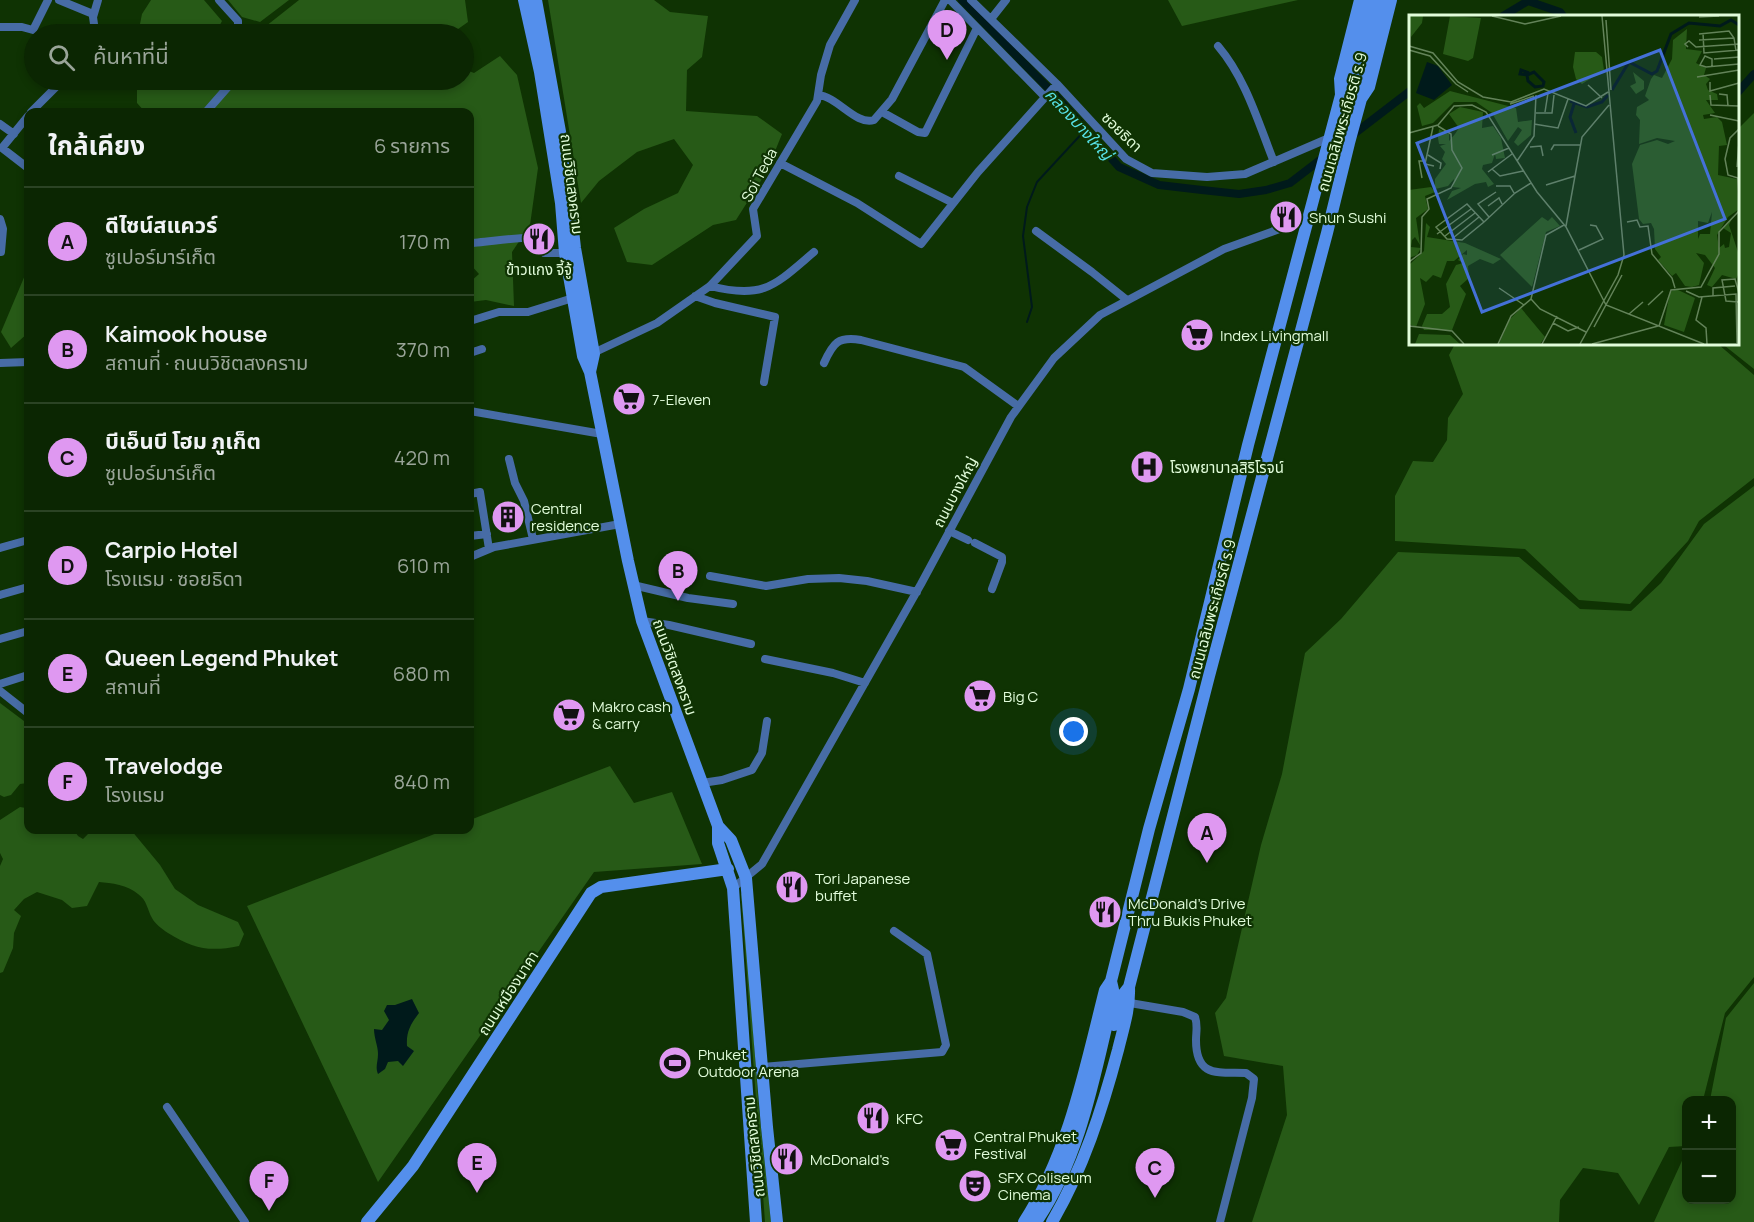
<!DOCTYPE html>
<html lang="th">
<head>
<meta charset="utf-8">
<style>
	:root { --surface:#0b2602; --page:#142e0c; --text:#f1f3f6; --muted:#9aa599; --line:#2b4324; --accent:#df98f1 }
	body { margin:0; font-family:Manrope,"Noto Sans Thai",sans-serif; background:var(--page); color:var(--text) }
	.controls { position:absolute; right:18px; bottom:18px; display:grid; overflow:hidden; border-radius:12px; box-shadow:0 3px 9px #0003 }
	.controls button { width:54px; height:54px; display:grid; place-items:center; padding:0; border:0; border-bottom:2px solid var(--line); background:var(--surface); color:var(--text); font:30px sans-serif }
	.you { position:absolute; left:1074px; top:732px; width:21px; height:21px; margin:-15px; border:4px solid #fff; border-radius:50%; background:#1a73e8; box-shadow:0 0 0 9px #1a73e833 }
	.badge { display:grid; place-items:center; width:39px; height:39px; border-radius:50%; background:var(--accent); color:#111; font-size:20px; font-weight:700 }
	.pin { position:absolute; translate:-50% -50px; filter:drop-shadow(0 2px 3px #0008) }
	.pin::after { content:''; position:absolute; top:32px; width:21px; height:18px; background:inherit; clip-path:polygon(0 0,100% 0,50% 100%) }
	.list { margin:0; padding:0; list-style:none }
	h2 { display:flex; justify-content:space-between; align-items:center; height:78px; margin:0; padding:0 24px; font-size:26px }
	h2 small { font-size:20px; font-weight:400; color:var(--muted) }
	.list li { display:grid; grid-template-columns:39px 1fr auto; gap:18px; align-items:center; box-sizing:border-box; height:108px; padding:0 24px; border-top:2px solid var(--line) }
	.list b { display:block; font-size:22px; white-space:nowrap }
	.list p { margin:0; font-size:20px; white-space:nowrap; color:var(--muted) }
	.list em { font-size:20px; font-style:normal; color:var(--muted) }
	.icon { flex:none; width:33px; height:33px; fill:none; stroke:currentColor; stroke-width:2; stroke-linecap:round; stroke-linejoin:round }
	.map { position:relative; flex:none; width:1754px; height:1222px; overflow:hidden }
	.search { position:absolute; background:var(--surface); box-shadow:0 3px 9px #0003; left:24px; top:24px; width:450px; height:66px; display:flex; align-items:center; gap:15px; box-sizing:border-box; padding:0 21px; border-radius:33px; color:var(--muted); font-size:22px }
	.panel { position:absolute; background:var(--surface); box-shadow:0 3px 9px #0003; left:24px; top:108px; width:450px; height:726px; border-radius:12px }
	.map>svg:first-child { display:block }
	.green { fill:#275a17 }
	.water { fill:#001a1b }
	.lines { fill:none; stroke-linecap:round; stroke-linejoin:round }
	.stream { stroke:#001a1b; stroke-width:2 }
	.canal { stroke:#001a1b; stroke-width:8 }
	.street { stroke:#476ca6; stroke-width:8 }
	.secondary { stroke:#548fec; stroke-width:12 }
	.labels { text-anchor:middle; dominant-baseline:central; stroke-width:4.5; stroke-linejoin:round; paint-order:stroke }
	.street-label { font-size:15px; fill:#e1fcda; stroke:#0f3303 }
	.poi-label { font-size:15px; fill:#e1fcda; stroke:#0f3303; text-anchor:start }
	.water-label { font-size:16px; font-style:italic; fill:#57e0e5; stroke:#0f3303 }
	.inset-river { fill:none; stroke:#001a1b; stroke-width:3 }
	.inset-road { fill:none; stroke:#638359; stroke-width:1.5 }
	.view { fill:#4471d8; fill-opacity:0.15; stroke:#4471d8; stroke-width:3 }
	.inset-edge { fill:none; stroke:#e1fcda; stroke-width:3 }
</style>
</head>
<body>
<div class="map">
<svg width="1754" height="1222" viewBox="0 0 1754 1222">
	<rect width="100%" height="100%" fill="#0f3303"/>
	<path class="green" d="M151,0H204L222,21L215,34H138L142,14Z
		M228,0H289L260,22L242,17Z
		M299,0H465L468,22L451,34H223L226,29L261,30Z
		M548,0H654L670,12L708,16L702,57L687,70L686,111L757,116L782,134L767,171L736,220L713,225L652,265L627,262L614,228L644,209L678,193L693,165L674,139L637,152L599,181L581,203Z
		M1168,0H1298L1182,26Z
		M500,56L517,75L538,168L530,225L512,252L514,306L486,300L470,302V282L479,274L470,264V112H145L137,103V80H179L198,82L199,80H464V69L474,73Z
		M1754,113V369L1725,346V344H1738V308L1740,300L1738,298V129Z
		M28,268V333L11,348L1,332Z
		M1455,344H1718L1754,375V478L1699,521L1688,541L1630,604L1579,600L1525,549L1395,541V496L1413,461L1433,462L1447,440L1448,418L1463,394L1449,355Z
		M1754,486V977L1725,1013L1703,1100H1686V1146L1669,1147L1639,1205L1618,1173L1583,1168L1560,1200L1559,1222H1252L1287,1115L1283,1066L1224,1056L1215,1013L1226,998L1261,845L1282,774L1305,653L1341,619L1398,552L1519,557L1580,609L1631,611L1661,583L1704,524Z
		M0,703L28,724V783L20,784L11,795L4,797L0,795Z
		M610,766L634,803L672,792L702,864L594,872L378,1182L247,906L445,830H470V820Z
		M20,807L26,808L28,812V830H74L78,836L83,839L88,834L86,830H131L160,865L175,889L198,905L238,922L244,934L239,946C210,952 193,949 168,933C162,929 155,924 152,918C147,909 147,900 138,894C128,885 111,883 99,882L87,906L72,908L62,900L37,892L24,899L14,910L21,916L14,933L13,948L3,972L0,973V866L3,859L0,853V820Z
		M743,893L759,1110L771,1222H765L741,894Z
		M1754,983V1222H1654L1686,1152V1200H1732V1100H1710L1726,1018Z"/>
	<path class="water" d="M412,999L419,1013C411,1024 406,1031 407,1046L414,1051L403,1066L398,1061L388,1062L385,1069L378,1074C375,1067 378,1062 378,1054C378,1046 374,1038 374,1029L382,1030L389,1020L384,1011L387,1005H395Z"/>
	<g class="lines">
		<path class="stream" d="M1027,322L1032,307L1023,236L1027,207L1037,182L1086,129"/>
		<path class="canal" d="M962,0L1053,93L1119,167L1159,185L1202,190L1239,194L1266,190L1290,183L1410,91
			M1503,16L1528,1L1560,12L1563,16
			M1738,92L1754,74"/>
		<path class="street" d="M59,0L93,14
			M219,0L238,21V34
			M950,0L1044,96
			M971,0L1057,84L1126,159L1152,173L1207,177L1245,174L1329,138
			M991,19L1006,0
			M0,27H22L33,30L48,0
			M91,34L94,24L93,17L98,0
			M1218,46C1246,79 1258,122 1274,162
			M818,95C837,96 856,126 874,120L892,99L945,0
			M31,112L63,80
			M206,112L234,80
			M882,112L918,132L925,133L977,28
			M28,116L2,148L28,168
			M0,124L14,134
			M780,163L857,203L921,244L978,172L1057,84
			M899,176L953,203
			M0,219L3,229L1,252
			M1036,231L1092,272L1127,300
			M470,243C479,243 528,236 532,238C538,241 540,249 544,253H565
			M710,286C764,300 775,285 814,252
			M695,296L715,303L775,317L764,382
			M470,321L499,312H528L573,298
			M470,353L482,349
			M589,355L657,323L710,286L757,236L753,209L817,101L821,75L830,45L855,0
			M0,363L28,362
			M824,363C833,343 838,336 861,340L964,367L1018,406
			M470,411L602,434
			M509,459L515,483L524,501L533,539
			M470,494L480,492L489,549
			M949,531L968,540
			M470,536L487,534
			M975,543L1002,557V562L992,589
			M0,548L28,540
			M470,557L494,547L620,524
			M710,576L766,586L808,579L839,578L867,581L917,592
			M633,585L688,598L733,604
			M0,595L28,587
			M642,621L669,625L751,644
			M0,639L28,631
			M765,659L833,673L865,683
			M0,684L28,675
			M0,691L28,713
			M702,783L722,780L752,770L762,753L767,721
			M733,888L762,864L921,584L1011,417L1054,358L1100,315L1224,249L1307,219
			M1130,1003L1183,1012L1195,1017C1198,1025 1196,1032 1196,1040C1196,1078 1218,1072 1246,1073L1254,1079L1252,1098L1220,1222
			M762,1067L942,1052L946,1045L927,954L894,931
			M167,1107L245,1222"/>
		<path class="secondary" d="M524,0L540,72L561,203L565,253L583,356L590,372L628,561L642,621L718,826V843L733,888L756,1222
			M536,0L565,159L575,248L594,354L590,372
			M1341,95L1349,83L1370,0
			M1361,98L1360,86L1381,0
			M718,826L731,840L746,878L767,1127L777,1222
			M1114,1025L1122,996L1129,987
			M367,1222L413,1166L591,893L601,887L728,869
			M1024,1222C1069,1152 1085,1069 1105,990L1111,981L1149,829L1189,689L1248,445L1341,95L1340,79L1360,0
			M1036,1222C1082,1155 1095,1071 1114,994L1111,981
			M1052,1222C1083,1169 1102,1110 1118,1050C1123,1029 1130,1009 1129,987L1209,676L1327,233L1349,143L1361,99L1369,87L1391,0"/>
	</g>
	<defs>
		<g id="restaurant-disc" transform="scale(1.725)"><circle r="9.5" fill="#df98f1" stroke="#0f3303"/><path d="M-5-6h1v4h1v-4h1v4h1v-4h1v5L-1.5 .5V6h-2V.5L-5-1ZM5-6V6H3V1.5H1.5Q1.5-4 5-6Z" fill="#111"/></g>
		<g id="supermarket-disc" transform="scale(1.725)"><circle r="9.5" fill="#df98f1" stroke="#0f3303"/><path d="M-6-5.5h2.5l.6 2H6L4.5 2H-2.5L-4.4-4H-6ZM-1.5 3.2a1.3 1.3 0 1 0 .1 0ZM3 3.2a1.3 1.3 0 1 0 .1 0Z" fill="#111"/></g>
		<g id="hospital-disc" transform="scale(1.725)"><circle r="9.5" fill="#df98f1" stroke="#0f3303"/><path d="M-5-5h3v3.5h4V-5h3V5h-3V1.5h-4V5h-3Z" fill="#111"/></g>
		<g id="building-disc" transform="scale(1.725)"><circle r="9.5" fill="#df98f1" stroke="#0f3303"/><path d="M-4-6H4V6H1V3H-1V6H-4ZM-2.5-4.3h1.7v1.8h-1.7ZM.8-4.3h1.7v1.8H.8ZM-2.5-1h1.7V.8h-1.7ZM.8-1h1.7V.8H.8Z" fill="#111"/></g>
		<g id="stadium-disc" transform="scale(1.725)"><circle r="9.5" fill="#df98f1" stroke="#0f3303"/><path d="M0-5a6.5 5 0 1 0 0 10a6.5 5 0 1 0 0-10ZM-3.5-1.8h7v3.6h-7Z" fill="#111"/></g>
		<g id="theatre-disc" transform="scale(1.725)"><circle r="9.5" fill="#df98f1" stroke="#0f3303"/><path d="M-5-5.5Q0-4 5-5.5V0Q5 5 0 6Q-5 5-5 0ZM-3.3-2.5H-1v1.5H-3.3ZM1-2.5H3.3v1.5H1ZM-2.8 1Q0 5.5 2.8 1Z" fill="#111"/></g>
	</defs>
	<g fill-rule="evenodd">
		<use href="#restaurant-disc" x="1286" y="217"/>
		<use href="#restaurant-disc" x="539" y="239"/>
		<use href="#supermarket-disc" x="1197" y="335"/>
		<use href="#supermarket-disc" x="629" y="399"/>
		<use href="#hospital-disc" x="1147" y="467"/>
		<use href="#building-disc" x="508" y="517"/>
		<use href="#supermarket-disc" x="980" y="696"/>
		<use href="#supermarket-disc" x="569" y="715"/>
		<use href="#restaurant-disc" x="792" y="887"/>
		<use href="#restaurant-disc" x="1105" y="912"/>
		<use href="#stadium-disc" x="675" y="1063"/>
		<use href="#restaurant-disc" x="873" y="1118"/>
		<use href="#supermarket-disc" x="951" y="1145"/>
		<use href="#restaurant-disc" x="787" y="1159"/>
		<use href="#theatre-disc" x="975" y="1186"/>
	</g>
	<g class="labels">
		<g class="street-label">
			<text transform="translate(1342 122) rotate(-74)">ถนนเฉลิมพระเกียรติ ร.9</text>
			<text transform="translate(1122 132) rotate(44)">ซอยธิดา</text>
			<text transform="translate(759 175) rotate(-62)">Soi Teda</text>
			<text transform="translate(572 184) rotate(83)">ถนนวิชิตสงคราม</text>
			<text transform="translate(955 492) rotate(-62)">ถนนบางใหญ่</text>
			<text transform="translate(1212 609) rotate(-75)">ถนนเฉลิมพระเกียรติ ร.9</text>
			<text transform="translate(675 667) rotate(70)">ถนนวิชิตสงคราม</text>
			<text transform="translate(508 993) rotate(-57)">ถนนเหมืองนาคา</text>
			<text transform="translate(754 1147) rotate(-96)">ถนนวิชิตสงคราม</text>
		</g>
		<g class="poi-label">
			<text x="1309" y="217">Shun Sushi</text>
			<text x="539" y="269" text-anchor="middle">ข้าวแกง จี้จู้</text>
			<text x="1220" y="335">Index Livingmall</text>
			<text x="652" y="399">7-Eleven</text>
			<text x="1170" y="467">โรงพยาบาลสิริโรจน์</text>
			<text x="531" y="508">Central<tspan x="531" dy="17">residence</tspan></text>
			<text x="1003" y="696">Big C</text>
			<text x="592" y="706">Makro cash<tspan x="592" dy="17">&amp; carry</tspan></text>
			<text x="815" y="878">Tori Japanese<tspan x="815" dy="17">buffet</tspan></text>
			<text x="1128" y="903">McDonald's Drive<tspan x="1128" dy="17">Thru Bukis Phuket</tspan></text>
			<text x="698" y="1054">Phuket<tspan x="698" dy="17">Outdoor Arena</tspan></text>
			<text x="896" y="1118">KFC</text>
			<text x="974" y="1136">Central Phuket<tspan x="974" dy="17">Festival</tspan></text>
			<text x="810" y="1159">McDonald's</text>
			<text x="998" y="1177">SFX Coliseum<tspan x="998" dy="17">Cinema</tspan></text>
		</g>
		<g class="water-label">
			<text transform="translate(1079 124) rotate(47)">คลองบางใหญ่</text>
		</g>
	</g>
	<g transform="translate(1409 15)">
		<rect width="330" height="330" fill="#0f3303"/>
		<path d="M0,1H14L13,8L2,22ZM41,1L72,3L64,43L59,46L34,39ZM278,14L277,34L293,36L287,48L297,53L295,60L301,64L297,69L299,75L308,79L309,85H297L306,98L294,100L295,104L308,102L313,107L318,130L310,131L309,160L328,164L329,195L319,202L308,220L310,233L315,229L316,233L320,232L322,218L314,213L324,201L320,210L330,240V258L327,264L313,260L303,272L298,270L306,253L296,240L287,238L295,248L290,270L283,272L276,271L267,258L263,261L249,245L252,242L246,234L245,214L242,208L234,209L230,204L223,149L231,130L248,125L259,129L266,126L248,123L230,129L231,105L227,100L228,92L240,85L236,81L242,64L245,60L253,63L263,44L264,25ZM303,197L301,219H291L289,224V206L299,208ZM166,37H187L193,42L195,55L173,69L167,64L164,52ZM224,57L235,66V74L227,79L221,71L227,68ZM41,76L107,93L109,107L123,105L122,120L109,131L105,127L113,115L109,112L99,126L83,98L67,87H45L24,108L13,111L8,91L11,88L15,93ZM51,92L74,97L73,113L84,111L92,123L96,143L87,144L86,139L83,148L74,150L73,154L85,169L79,172L77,167L66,169L38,185L43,176L52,173L44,172L45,164L39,171L26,174V164L37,149L33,144L36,137L31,131L37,129H30L29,123L30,114L40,119V126L46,119L50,113L40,99ZM22,172L26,177L16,181L19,194L7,203L11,230L6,222L3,225L2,232L12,233L8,240L0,243V175ZM133,202L139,206L143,202L151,211L137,217L123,272L91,240ZM17,208L21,212L18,222L56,228L92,244L84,249L71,244L59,251L60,263L51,271L57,279L43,315H15L13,311L18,299H33L41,292L37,269L47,250L54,248L49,245L54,239L58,240V235L45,246H38L32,263L24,260L17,267L11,263L16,289L7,312L0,309L1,249L15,236ZM267,274L286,283L275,317L255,310L261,277ZM112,293L136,322L131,329H90L101,304ZM10,319L41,320L51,329H6Z" fill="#275a17" fill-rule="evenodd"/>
		<path d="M18,47L29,51L43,70L25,85L7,78Z" fill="#001a1b"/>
		<path class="inset-river" d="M125,57L135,67L134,71L126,72L119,66L118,60ZM118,60L111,59L112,55L120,58M203,75L220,47L243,59L248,56L262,19L280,8L311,11L322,5L330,10M161,86L178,92L193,87L199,80M165,89L161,102L167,118"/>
		<path class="inset-road" d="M83,1L116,9L152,1M290,2L310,1M197,5L202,75M294,18L295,38L330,35M290,19L320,16L325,23L327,36M290,25L325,23M0,31L24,38L49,67L74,82L102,87L135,74L177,91L199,77M279,32L276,29L280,26L287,32L330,29M0,35L21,41L47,69L59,77M305,44L330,42M303,51V44L296,41L291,50L297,52L330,49M288,62L330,55M301,67V76L330,68M179,70L193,83M310,79L318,80L319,91M301,80L302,90L330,91M101,89L125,81M136,97L139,78M127,98H143L145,80M301,100L330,106M125,109L149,113L159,84M24,112L16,149L25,151M330,114L321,123L316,144L319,160L329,163L330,181M0,118L29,110L45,91L63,90L77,97L128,177L157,212L197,290L295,329M121,132L132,131L134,141M142,135L145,130H171M19,140L32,148L31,154M83,140L100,133M108,146L125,121L127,80M328,152L330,127M83,154L91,161L114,156M79,157L103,139M13,163L10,146H17M137,170L166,161M87,171H101L105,178M79,191L90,183L93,189M80,202L69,189L87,177M75,207L58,189L27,212L38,224L53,225L75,207L106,178L122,168M218,207L228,205L231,212L239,211L243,239L263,263L266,273M157,211L173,122L200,90M28,219L62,194M36,221L66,198M44,223L70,202M170,235L194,224L187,211L181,210M0,247L12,238L13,202L20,194L18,184L42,173L53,153L43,135L42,119L29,111M90,273L115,290M277,276L290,282L327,279L328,328M304,281V273L326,271M293,282L287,305L297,313L298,329M122,284L131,294L177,317M329,287L317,286L313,265L326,264L330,278M239,290L254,276M220,299L234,287M144,308L159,316L170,312M0,311L43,316L55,329M250,311L262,275L292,272L310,239V217L330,196M185,312L213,260M89,329L102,301L122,284L137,220L155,210M133,329L148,301M171,329L209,260L215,240L193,1M183,329L249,311"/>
		<path class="view" d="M251,35L316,204L73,297L8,128Z"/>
		<rect width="330" height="330" class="inset-edge"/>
	</g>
</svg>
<div class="controls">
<button>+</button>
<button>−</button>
</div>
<div class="you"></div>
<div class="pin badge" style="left:1207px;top:863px">A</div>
<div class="pin badge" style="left:678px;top:601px">B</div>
<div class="pin badge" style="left:1155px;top:1198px">C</div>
<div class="pin badge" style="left:947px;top:60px">D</div>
<div class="pin badge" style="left:477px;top:1193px">E</div>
<div class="pin badge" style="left:269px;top:1211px">F</div>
<div class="search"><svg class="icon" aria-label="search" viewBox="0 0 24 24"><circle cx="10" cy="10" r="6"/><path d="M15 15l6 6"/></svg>ค้นหาที่นี่</div>
<section class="panel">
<h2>ใกล้เคียง<small>6 รายการ</small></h2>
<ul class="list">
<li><span class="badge">A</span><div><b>ดีไซน์สแควร์</b><p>ซูเปอร์มาร์เก็ต</p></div><em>170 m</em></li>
<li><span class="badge">B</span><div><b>Kaimook house</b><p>สถานที่ · ถนนวิชิตสงคราม</p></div><em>370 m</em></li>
<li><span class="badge">C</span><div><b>บีเอ็นบี โฮม ภูเก็ต</b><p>ซูเปอร์มาร์เก็ต</p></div><em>420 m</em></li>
<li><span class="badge">D</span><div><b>Carpio Hotel</b><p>โรงแรม · ซอยธิดา</p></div><em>610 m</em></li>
<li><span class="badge">E</span><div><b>Queen Legend Phuket</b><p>สถานที่</p></div><em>680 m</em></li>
<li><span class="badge">F</span><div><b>Travelodge</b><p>โรงแรม</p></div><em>840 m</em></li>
</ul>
</section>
</div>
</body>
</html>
